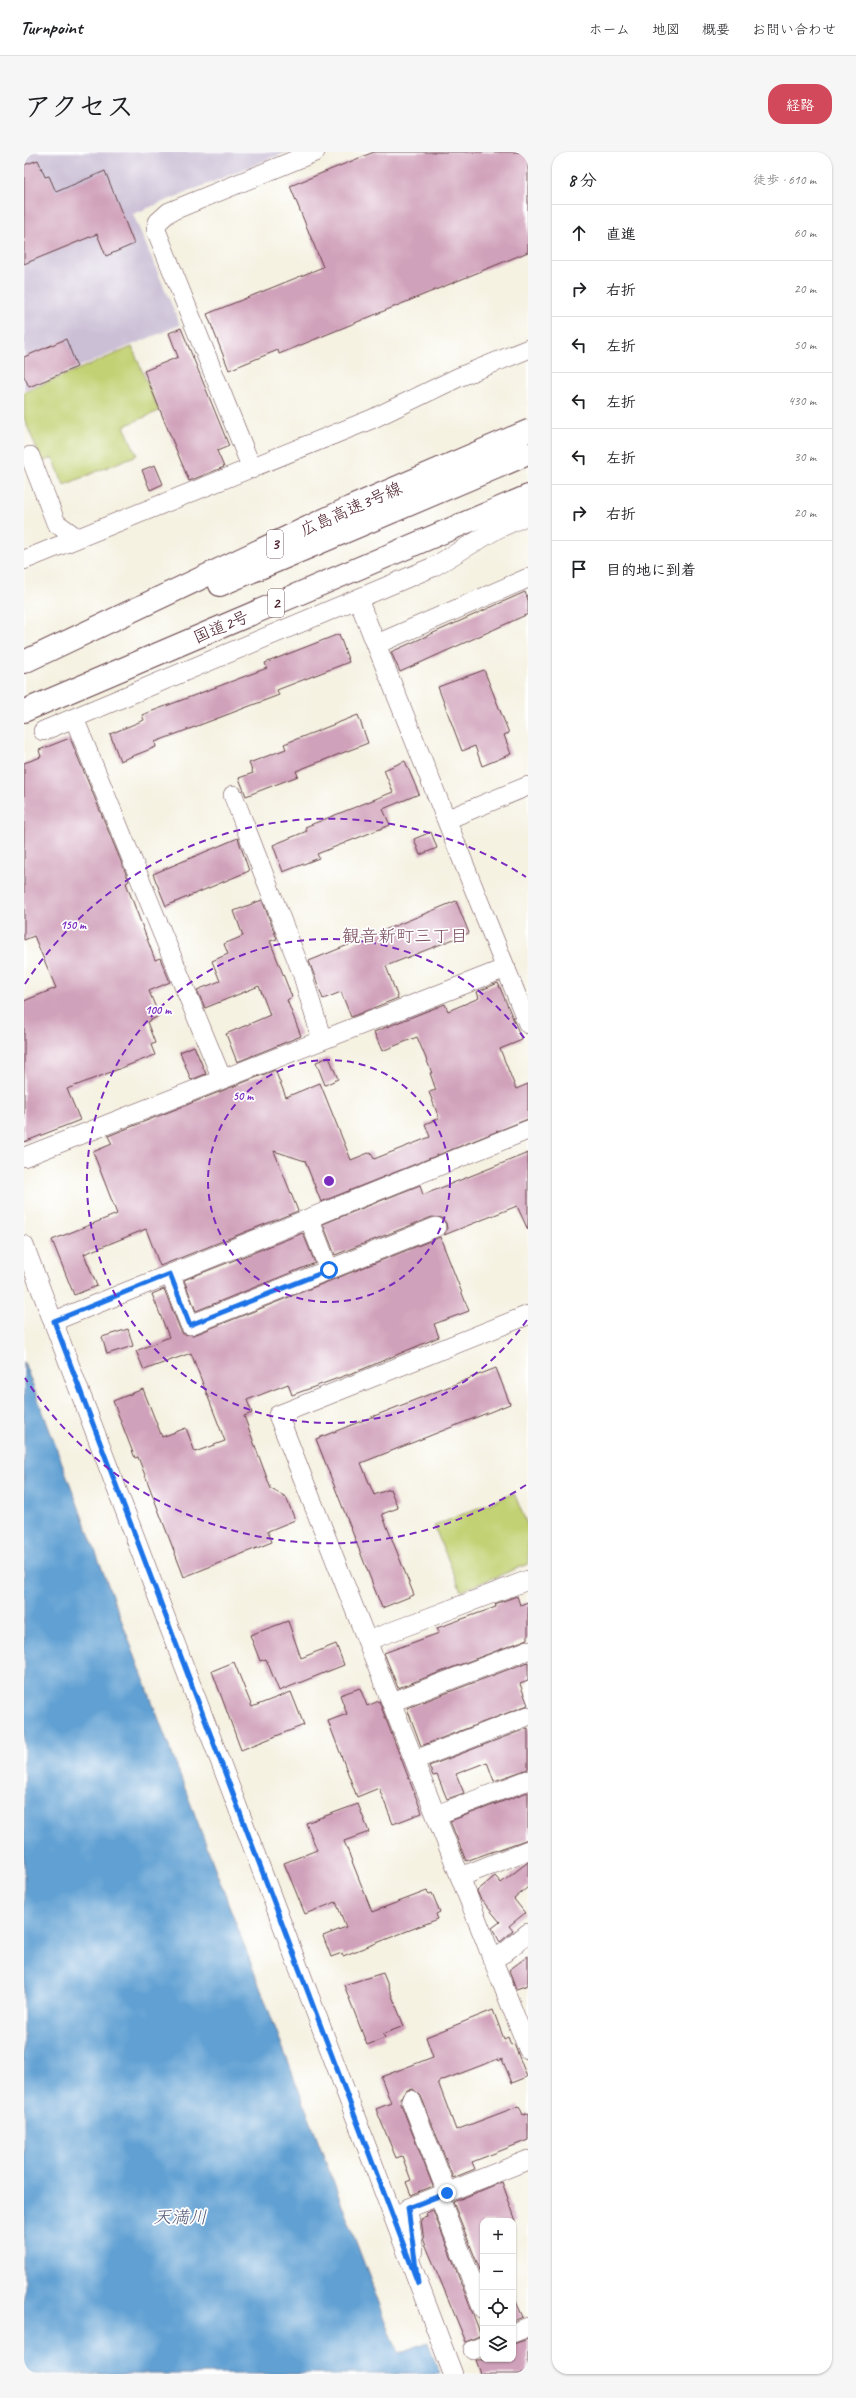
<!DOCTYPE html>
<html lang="ja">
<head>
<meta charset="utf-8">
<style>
	:root { --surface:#fff; --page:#f6f6f6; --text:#202124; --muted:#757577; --line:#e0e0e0; --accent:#d1495b }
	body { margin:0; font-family:Caveat,"Klee One",sans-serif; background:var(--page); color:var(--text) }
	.controls { position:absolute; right:12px; bottom:12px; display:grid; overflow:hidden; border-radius:8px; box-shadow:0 1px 3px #0004 }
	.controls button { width:36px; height:36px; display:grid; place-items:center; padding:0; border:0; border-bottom:1px solid var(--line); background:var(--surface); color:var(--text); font:20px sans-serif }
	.stop { position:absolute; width:12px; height:12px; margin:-9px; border:3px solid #1a73e8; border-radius:50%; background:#fff }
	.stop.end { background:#1a73e8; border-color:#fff; box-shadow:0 1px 4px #0008 }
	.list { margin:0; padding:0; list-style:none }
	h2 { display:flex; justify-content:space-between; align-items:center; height:52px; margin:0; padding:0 16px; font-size:17px }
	h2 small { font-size:13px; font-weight:400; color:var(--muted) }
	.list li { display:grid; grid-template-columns:26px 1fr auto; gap:12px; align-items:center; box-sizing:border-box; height:56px; padding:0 16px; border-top:1px solid var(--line) }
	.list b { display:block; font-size:15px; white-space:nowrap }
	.list em { font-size:13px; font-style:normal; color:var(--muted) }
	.icon { flex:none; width:22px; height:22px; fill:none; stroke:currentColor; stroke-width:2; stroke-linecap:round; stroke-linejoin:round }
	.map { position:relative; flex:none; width:504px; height:2222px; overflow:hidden; border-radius:16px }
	header { display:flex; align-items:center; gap:24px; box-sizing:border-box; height:56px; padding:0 20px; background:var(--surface); border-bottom:1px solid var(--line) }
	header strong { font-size:19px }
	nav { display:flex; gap:22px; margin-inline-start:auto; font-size:14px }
	.intro { display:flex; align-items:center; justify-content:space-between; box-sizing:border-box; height:96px; padding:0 24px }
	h1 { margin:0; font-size:28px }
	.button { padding:10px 18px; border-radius:16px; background:var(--accent); color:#fff; font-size:14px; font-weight:700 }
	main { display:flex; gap:24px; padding:0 24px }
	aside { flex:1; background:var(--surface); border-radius:16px; box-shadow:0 1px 3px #0004 }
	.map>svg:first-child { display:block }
	.industrial { fill:#cbbfd5 }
	.green { fill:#c2d173; stroke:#86784f }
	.water { fill:#60a0d3; stroke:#55607f }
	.building { fill:#d0a1ba }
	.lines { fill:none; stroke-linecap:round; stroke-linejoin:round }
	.minor-casing { stroke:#643f46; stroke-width:20 }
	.highway-casing { stroke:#643f46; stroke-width:24 }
	.minor { stroke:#fff; stroke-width:19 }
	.highway { stroke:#fff; stroke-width:22 }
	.route { stroke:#1a73e8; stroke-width:5 }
	.ring { fill:none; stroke:#7b2cbf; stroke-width:2; stroke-dasharray:7 5 }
	.labels { text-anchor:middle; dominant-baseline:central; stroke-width:3.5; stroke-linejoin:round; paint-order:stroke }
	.shield { fill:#fff; stroke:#80626b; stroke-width:1 }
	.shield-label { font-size:16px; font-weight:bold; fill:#4a1f2b }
	.street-label { font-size:17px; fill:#4a1f2b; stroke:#fff }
	.neighbourhood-label { font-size:18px; fill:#794c5d; stroke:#fff }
	.water-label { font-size:18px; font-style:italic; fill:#545977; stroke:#fff }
	.centre { fill:#7b2cbf; stroke:#fff; stroke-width:2 }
	.ring-label { font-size:12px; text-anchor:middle; font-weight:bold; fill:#7b2cbf; stroke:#fff; stroke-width:3.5; stroke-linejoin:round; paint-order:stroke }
</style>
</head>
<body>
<header>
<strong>Turnpoint</strong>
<nav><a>ホーム</a><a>地図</a><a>概要</a><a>お問い合わせ</a></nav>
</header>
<div class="intro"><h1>アクセス</h1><a class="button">経路</a></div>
<main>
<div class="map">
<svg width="504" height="2222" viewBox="0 0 504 2222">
	<rect width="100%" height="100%" fill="#fff"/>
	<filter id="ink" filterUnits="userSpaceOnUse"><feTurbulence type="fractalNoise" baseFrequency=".025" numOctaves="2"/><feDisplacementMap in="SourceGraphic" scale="8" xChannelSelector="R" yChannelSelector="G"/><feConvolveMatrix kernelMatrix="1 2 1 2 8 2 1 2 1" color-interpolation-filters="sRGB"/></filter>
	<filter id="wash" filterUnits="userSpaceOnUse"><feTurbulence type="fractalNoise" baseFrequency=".012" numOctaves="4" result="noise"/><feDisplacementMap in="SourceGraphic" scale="16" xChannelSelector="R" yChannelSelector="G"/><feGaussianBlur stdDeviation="0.9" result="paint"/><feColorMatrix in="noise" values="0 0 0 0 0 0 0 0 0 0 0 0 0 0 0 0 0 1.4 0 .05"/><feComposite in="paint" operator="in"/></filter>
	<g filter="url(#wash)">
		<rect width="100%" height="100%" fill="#f5f2e2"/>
		<path class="industrial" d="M0,0H263L109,62L156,173L0,238Z"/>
		<path class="green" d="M108,195L135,259L100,274L113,303L40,333L29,306L18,310L0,266V240Z
			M490,1341L504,1375V1412L437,1439L410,1374Z"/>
		<path class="water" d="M0,1210L374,2201L404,2190L416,2222H0Z"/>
		<g id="blocks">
			<path class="building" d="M350,0H504V100L255,202L254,198L205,218L183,162L299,115L266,34Z
				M14,8L21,25L25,24L32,40L81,19L110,92L82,104L73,82L0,112V13Z
				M157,176L205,294L193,299L200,315L165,329L120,219L154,205L145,181Z
				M42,187L53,215L5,235L0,224V205Z
				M131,313L139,332L126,338L118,318Z
				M501,440L504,448V462L376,520L367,500Z
				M315,482L325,510L253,538L255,543L131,590L132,595L96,609L86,582L120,568L118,563L243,516L241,511Z
				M460,518L485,581L480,583L487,602L458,614L451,594L438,599L414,535Z
				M334,563L344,591L272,619L274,624L222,644L215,626L229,621L225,611L262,597L260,592Z
				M46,586L105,729L102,731L131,808L136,806L146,830L125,839L135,864L123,870L131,891L127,893L131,903L43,937L56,968L0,990V849L32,836L10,784L0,788V611L17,605L15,598Z
				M381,609L395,642L359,657L366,673L293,702L295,706L259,720L249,693L283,679L281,675L369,640L360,618Z
				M407,680L413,696L396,703L390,687Z
				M214,686L225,719L142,754L129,722Z
				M238,748L253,787L246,789L268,845L263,848L277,884L213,910L202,882L246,863L235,834L181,856L173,838L196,829L188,809L204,802L200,792L219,784L210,759Z
				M432,749L445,781L362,814L374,846L327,865L317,840L299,847L285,809Z
				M474,831L498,888L476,897L492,937L504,932V967L297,1050L281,1009L250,999L274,1059L136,1114L122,1077L60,1102L73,1134L50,1143L28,1088L93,1062L69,1000L88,992L84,984L251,918L262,945L296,931L327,1008L347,1000L350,1007L406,985L401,972L415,966L405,940L412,938L406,921H408L393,885L358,899L350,880L421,852L424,859L455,846L453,840Z
				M170,894L182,922L167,928L156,900Z
				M305,905L314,927L301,933L292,910Z
				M504,1001V1078L493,1054L420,1083L423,1077L422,1071L418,1066L408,1065L311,1103L299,1072L396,1033L399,1043Z
				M279,1081L291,1111L172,1159L160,1128Z
				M416,1085L445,1159L410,1172L415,1185L339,1217L268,1243L264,1232L223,1248L228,1261L220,1264L247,1337L262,1345L271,1368L244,1379L248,1390L160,1425L114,1305L111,1306L89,1249L119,1237L138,1285L162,1276L171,1300L201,1289L167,1201L120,1218L112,1199L145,1185L128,1142L140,1137L156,1177L159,1182L170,1183Z
				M104,1177L109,1194L83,1202L78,1185Z
				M472,1216L486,1252L337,1311L350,1343L366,1337L374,1356L358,1362L390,1443L358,1456L292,1287Z
				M493,1444L496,1453L504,1450V1487L374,1536L360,1501L415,1481L413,1476L472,1455L471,1452Z
				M264,1469L277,1506L312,1492L320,1513L255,1539L242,1507L236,1509L226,1483Z
				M210,1510L228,1555L267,1540L280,1573L217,1598L188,1519Z
				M504,1510V1529L496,1532L504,1553L397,1594L383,1556Z
				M336,1536L343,1554L355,1549L398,1661L369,1672L355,1636L333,1645L304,1569L323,1562L316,1543Z
				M504,1576V1617L470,1629L463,1610L432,1622L440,1641L423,1647L413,1623L409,1624L405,1614Z
				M504,1640V1687L442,1709L426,1669Z
				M334,1652L345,1680L320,1689L348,1760L403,1739L405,1742L408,1741L416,1760L412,1762L414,1767L319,1804L318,1801L307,1805L299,1784L322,1775L312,1750L281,1762L260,1711L293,1698L282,1671Z
				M504,1710V1735L490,1747L501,1761L485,1774L489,1779L476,1790L468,1776L476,1770L456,1746L453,1739L471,1724L477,1731Z
				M504,1804V1833L492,1837L485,1818Z
				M359,1821L380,1874L359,1882L361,1886L343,1893L320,1833Z
				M469,1858L480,1887L484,1885L487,1893L490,1892L503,1925L488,1931L478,1907L475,1909L474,1907L414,1930L432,1978L495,1954L499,1963L504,1961V1988L448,2010L451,2017L429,2026L397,1944L389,1937L383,1938L376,1946L377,1952L409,2034L387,2043L382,2030L387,2028L378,2004L372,2006L352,1957L367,1951L357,1925L409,1905L402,1885Z
				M478,2030L492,2069H459L458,2123L429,2050Z
				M409,2058L457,2183L442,2190L400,2089L397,2067L403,2065L402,2061Z
				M489,2143L499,2165L489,2169Z
				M504,2187V2222H457L452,2208L489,2207V2192Z"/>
		</g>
	</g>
	<g filter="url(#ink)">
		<use href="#blocks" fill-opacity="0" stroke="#643f46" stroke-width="1"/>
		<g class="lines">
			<g class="minor-casing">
				<path id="minor" d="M6,304L32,371L53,386
					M228,317L132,78L134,70L145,60L291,0
					M0,408L348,267L435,225L504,197
					M334,447L504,872
					M353,492L504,426
					M50,566L198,927
					M19,579L409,415L473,377L504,363
					M209,643L278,821L298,888
					M424,667L504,634
					M0,1005L482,816
					M285,1066L305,1118
					M0,1093L429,2222
					M146,1122L166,1173L412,1075
					M504,1163L254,1263L504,1897
					M30,1169L504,978
					M343,1489L504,1428
					M368,1550L504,1498
					M391,1608L504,1564
					M412,1663L504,1628
					M436,1725L504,1698
					M468,1807L480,1801L504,1781
					M387,1948L423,2041
					M415,2044L459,2157
					M390,2099L384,2056L504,2008
					M489,2181L504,2175
					M449,2198L459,2194"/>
			</g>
			<g class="highway-casing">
				<path id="highway" d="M196,433L504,302
					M0,510L327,355L504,279
					M0,559L504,344"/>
			</g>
			<use href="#minor" class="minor"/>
			<use href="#highway" class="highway"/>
		</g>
	</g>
	<g class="lines" filter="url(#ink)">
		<path class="route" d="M305,1118L166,1173L146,1122L30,1169L394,2131L384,2056L423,2041"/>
	</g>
	<g class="ring">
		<circle cx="305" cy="1029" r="121"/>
		<path d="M503 1168A242 242 0 1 1 503 890"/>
		<path d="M502 1333A362 362 0 0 1 1 1226M1 832A362 362 0 0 1 502 725"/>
	</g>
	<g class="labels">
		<g class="shield">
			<rect x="243" y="378" width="16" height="28" rx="3"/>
			<rect x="244" y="437" width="16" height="28" rx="3"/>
		</g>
		<g class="shield-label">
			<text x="251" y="392">3</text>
			<text x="252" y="451">2</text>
		</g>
		<g class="street-label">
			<text transform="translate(327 357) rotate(-24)">広島高速3号線</text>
			<text transform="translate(197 475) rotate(-23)">国道2号</text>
		</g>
		<g class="neighbourhood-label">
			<text x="381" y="784">観音新町三丁目</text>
		</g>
		<g class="water-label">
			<text x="156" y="2065">天満川</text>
		</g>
	</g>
	<circle cx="305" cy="1029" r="6" class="centre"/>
	<g class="ring-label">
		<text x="49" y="777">150 m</text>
		<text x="134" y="862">100 m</text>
		<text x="219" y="948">50 m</text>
	</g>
</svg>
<div class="controls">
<button>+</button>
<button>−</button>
<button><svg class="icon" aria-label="locate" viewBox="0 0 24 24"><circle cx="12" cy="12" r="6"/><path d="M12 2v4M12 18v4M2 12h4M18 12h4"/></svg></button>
<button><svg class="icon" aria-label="layers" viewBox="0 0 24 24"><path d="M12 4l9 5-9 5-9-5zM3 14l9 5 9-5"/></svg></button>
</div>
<div class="stop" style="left:305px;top:1118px"></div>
<div class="stop end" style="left:423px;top:2041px"></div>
</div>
<aside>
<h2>8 分<small>徒歩 · 610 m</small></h2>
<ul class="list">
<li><svg class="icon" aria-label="ahead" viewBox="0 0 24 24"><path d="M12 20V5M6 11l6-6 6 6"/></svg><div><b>直進</b></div><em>60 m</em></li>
<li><svg class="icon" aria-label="right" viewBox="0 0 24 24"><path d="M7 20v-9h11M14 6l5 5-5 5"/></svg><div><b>右折</b></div><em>20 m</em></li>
<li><svg class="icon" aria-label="left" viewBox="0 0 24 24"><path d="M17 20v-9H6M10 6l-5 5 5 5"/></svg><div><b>左折</b></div><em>50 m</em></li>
<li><svg class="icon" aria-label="left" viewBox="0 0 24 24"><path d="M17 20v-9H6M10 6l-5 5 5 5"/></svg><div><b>左折</b></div><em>430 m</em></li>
<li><svg class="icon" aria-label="left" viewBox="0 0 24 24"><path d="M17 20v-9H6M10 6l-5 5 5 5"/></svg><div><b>左折</b></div><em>30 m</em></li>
<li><svg class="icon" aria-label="right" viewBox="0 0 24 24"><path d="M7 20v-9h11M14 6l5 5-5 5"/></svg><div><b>右折</b></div><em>20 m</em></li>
<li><svg class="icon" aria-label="arrive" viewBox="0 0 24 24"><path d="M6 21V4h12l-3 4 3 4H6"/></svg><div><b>目的地に到着</b></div></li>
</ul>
</aside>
</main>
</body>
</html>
